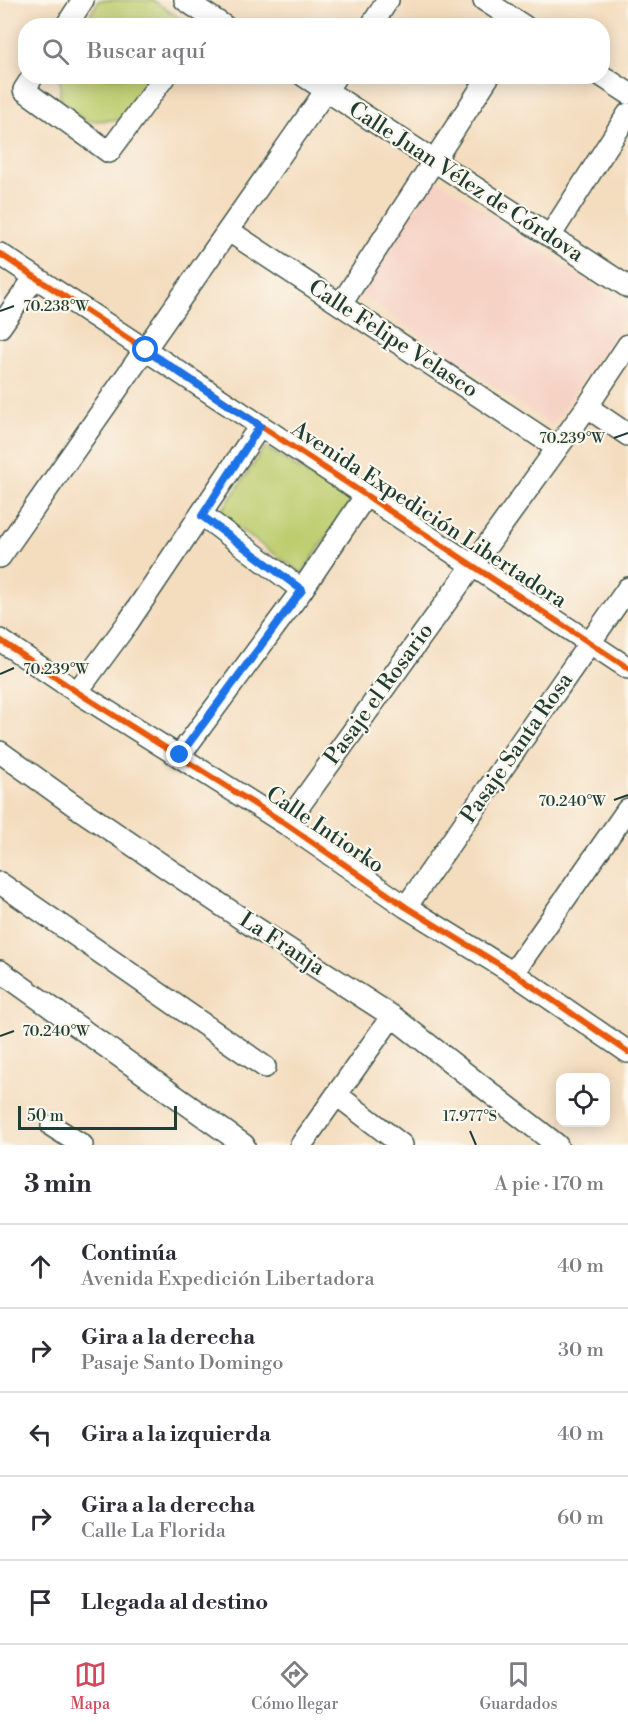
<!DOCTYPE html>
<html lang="es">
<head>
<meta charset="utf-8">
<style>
	:root { --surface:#fff; --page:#f7f7f7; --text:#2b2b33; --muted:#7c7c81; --line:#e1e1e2; --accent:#d1495b }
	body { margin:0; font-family:"Libre Bodoni",serif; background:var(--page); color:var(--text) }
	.controls { position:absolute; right:18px; bottom:18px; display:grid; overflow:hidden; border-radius:12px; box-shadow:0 3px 15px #0003 }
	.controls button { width:54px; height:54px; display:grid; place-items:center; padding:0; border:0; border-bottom:2px solid var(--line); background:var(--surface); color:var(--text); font:30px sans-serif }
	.scale { position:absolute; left:18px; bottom:15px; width:159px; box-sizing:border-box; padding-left:6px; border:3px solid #1f3d34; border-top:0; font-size:16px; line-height:21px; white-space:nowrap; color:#1f3d34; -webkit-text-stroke:4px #fbf7ec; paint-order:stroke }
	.stop { position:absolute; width:18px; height:18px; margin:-14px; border:4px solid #1a73e8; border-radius:50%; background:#fff }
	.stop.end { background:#1a73e8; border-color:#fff; box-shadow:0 2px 6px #0008 }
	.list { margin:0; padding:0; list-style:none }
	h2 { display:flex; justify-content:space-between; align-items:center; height:78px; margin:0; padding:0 24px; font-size:26px }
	h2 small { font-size:20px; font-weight:400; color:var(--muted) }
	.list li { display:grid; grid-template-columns:39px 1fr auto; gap:18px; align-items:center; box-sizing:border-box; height:84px; padding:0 24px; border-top:2px solid var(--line) }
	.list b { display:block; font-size:22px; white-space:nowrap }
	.list p { margin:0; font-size:20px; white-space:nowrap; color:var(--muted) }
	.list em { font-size:20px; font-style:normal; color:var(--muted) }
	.icon { flex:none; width:33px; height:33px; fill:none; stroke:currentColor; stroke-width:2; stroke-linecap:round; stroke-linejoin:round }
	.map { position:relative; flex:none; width:628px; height:1145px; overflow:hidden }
	.search { position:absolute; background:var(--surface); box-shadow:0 3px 15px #0003; left:18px; right:18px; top:18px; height:66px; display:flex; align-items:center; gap:15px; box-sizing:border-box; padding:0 21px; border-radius:24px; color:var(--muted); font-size:22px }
	.sheet { height:498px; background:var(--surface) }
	nav { display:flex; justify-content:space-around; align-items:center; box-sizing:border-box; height:84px; border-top:2px solid var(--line); background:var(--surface); font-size:16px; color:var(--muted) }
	nav a { display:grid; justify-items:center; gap:3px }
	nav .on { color:var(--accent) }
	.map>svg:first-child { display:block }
	.built { fill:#f6d2c5 }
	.green { fill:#becd6f; stroke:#6e8552; stroke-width:1.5 }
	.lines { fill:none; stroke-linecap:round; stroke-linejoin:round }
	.street-casing { stroke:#3f5549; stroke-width:24 }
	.street { stroke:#fff; stroke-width:21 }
	.cycleway-casing { stroke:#fbf7ec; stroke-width:10 }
	.cycleway { stroke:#e8590c; stroke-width:6 }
	.route { stroke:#1a73e8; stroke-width:8 }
	.ticks { fill:none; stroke:#1f3d34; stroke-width:2 }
	.labels { text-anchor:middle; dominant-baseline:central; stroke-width:4.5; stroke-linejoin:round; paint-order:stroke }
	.street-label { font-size:22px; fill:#1f3d34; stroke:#fbf7ec }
	.ticks-label { font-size:15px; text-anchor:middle; fill:#1f3d34; stroke:#fbf7ec; stroke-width:4.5; stroke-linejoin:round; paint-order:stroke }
</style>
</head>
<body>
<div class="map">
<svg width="628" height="1145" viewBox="0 0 628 1145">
	<rect width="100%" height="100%" fill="#fbf7ec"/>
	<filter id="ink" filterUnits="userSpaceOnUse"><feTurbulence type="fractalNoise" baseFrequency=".0167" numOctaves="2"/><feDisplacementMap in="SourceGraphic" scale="12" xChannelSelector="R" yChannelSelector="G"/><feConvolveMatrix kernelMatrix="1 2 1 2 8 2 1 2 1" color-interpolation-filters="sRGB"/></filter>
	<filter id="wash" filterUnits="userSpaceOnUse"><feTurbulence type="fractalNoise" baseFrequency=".008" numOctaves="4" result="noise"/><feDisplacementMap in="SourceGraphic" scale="24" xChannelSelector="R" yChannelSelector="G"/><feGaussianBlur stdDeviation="1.35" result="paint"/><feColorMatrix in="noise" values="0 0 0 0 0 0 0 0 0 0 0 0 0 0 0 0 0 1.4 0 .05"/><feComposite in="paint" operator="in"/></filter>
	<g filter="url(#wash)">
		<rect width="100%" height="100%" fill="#f4ddbf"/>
		<path class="built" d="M436,178L628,309V313L552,426L359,293Z"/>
		<path class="green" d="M99,0H153L189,25H84Z
			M60,77H154L120,120L85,121L60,100Z
			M265,447L350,502L302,573L219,515Z"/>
	</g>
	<g filter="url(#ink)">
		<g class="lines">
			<g class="street-casing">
				<path id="street" d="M185,0L224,26
					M484,0L524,26
					M66,26L83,0
					M371,26L388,0
					M33,76L24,90L109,152L165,76
					M304,76L628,287
					M602,76L628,93
					M229,231L556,447
					M550,236L628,114
					M0,254L628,668
					M341,304L489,76
					M0,327L35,277
					M587,407L628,435
					M202,515L302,590
					M0,557L336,76
					M0,640L77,692L286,824L406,907L513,973L628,1052
					M77,692L127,624L260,426
					M0,752L78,808L245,921L392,1016L557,1145
					M180,755L302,590L366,495
					M286,824L587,407L628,345
					M0,883L265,1067
					M406,907L628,588
					M0,971L244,1145
					M513,973L628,809
					M337,1095L402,1145
					M52,1126L82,1145
					M301,1145L392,1016"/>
			</g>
			<use href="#street" class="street"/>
			<g class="cycleway-casing">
				<path id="cycleway" d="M0,254L628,668
					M0,640L77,692L286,824L406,907L513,973L628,1052"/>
			</g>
			<use href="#cycleway" class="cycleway"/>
		</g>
	</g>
	<g class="lines" filter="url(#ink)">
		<path class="route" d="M146,350L260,426L202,516L302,590L180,755"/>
	</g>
	<path class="ticks" d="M0,311L14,306M614,438L628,433M0,674L14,668M614,800L628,795M0,1036L14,1031M470,1131L476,1145"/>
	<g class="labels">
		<g class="street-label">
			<text transform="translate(466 182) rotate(33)">Calle Juan Vélez de Córdova</text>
			<text transform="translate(393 339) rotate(33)">Calle Felipe Velasco</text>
			<text transform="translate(429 515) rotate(33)">Avenida Expedición Libertadora</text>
			<text transform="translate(379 694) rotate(-54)">Pasaje el Rosario</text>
			<text transform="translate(517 748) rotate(-55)">Pasaje Santa Rosa</text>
			<text transform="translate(325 830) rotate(34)">Calle Intiorko</text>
			<text transform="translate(282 944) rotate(33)">La Franja</text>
		</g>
	</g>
	<g class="ticks-label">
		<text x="56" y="311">70.238°W</text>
		<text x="572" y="443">70.239°W</text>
		<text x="56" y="674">70.239°W</text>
		<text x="572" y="806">70.240°W</text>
		<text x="56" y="1036">70.240°W</text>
		<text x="470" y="1121">17.977°S</text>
	</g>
</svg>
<div class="controls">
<button><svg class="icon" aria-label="locate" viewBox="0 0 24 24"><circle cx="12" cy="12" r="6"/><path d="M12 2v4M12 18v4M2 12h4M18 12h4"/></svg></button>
</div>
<div class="scale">50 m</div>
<div class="stop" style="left:146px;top:350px"></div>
<div class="stop end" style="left:180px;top:755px"></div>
<div class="search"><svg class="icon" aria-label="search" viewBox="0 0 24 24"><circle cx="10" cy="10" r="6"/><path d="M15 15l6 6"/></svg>Buscar aquí</div>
</div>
<section class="sheet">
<h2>3 min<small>A pie · 170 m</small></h2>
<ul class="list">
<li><svg class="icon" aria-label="ahead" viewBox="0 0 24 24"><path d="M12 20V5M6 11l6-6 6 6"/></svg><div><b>Continúa</b><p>Avenida Expedición Libertadora</p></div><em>40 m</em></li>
<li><svg class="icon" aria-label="right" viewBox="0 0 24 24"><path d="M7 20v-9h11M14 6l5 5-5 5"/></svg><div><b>Gira a la derecha</b><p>Pasaje Santo Domingo</p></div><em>30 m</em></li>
<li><svg class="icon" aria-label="left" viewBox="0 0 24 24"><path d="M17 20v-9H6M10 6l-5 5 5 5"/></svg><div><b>Gira a la izquierda</b></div><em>40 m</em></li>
<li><svg class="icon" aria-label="right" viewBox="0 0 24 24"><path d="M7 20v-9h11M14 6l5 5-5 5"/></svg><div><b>Gira a la derecha</b><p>Calle La Florida</p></div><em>60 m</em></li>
<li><svg class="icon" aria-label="arrive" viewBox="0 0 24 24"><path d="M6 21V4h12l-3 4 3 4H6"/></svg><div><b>Llegada al destino</b></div></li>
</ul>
</section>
<nav>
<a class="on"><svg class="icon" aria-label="map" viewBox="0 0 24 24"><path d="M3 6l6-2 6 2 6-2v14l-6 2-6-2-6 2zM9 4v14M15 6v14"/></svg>Mapa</a>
<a><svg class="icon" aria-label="directions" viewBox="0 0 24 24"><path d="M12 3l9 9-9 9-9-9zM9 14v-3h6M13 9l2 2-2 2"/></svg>Cómo llegar</a>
<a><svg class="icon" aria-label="saved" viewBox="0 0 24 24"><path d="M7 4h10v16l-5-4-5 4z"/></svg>Guardados</a>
</nav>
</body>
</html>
